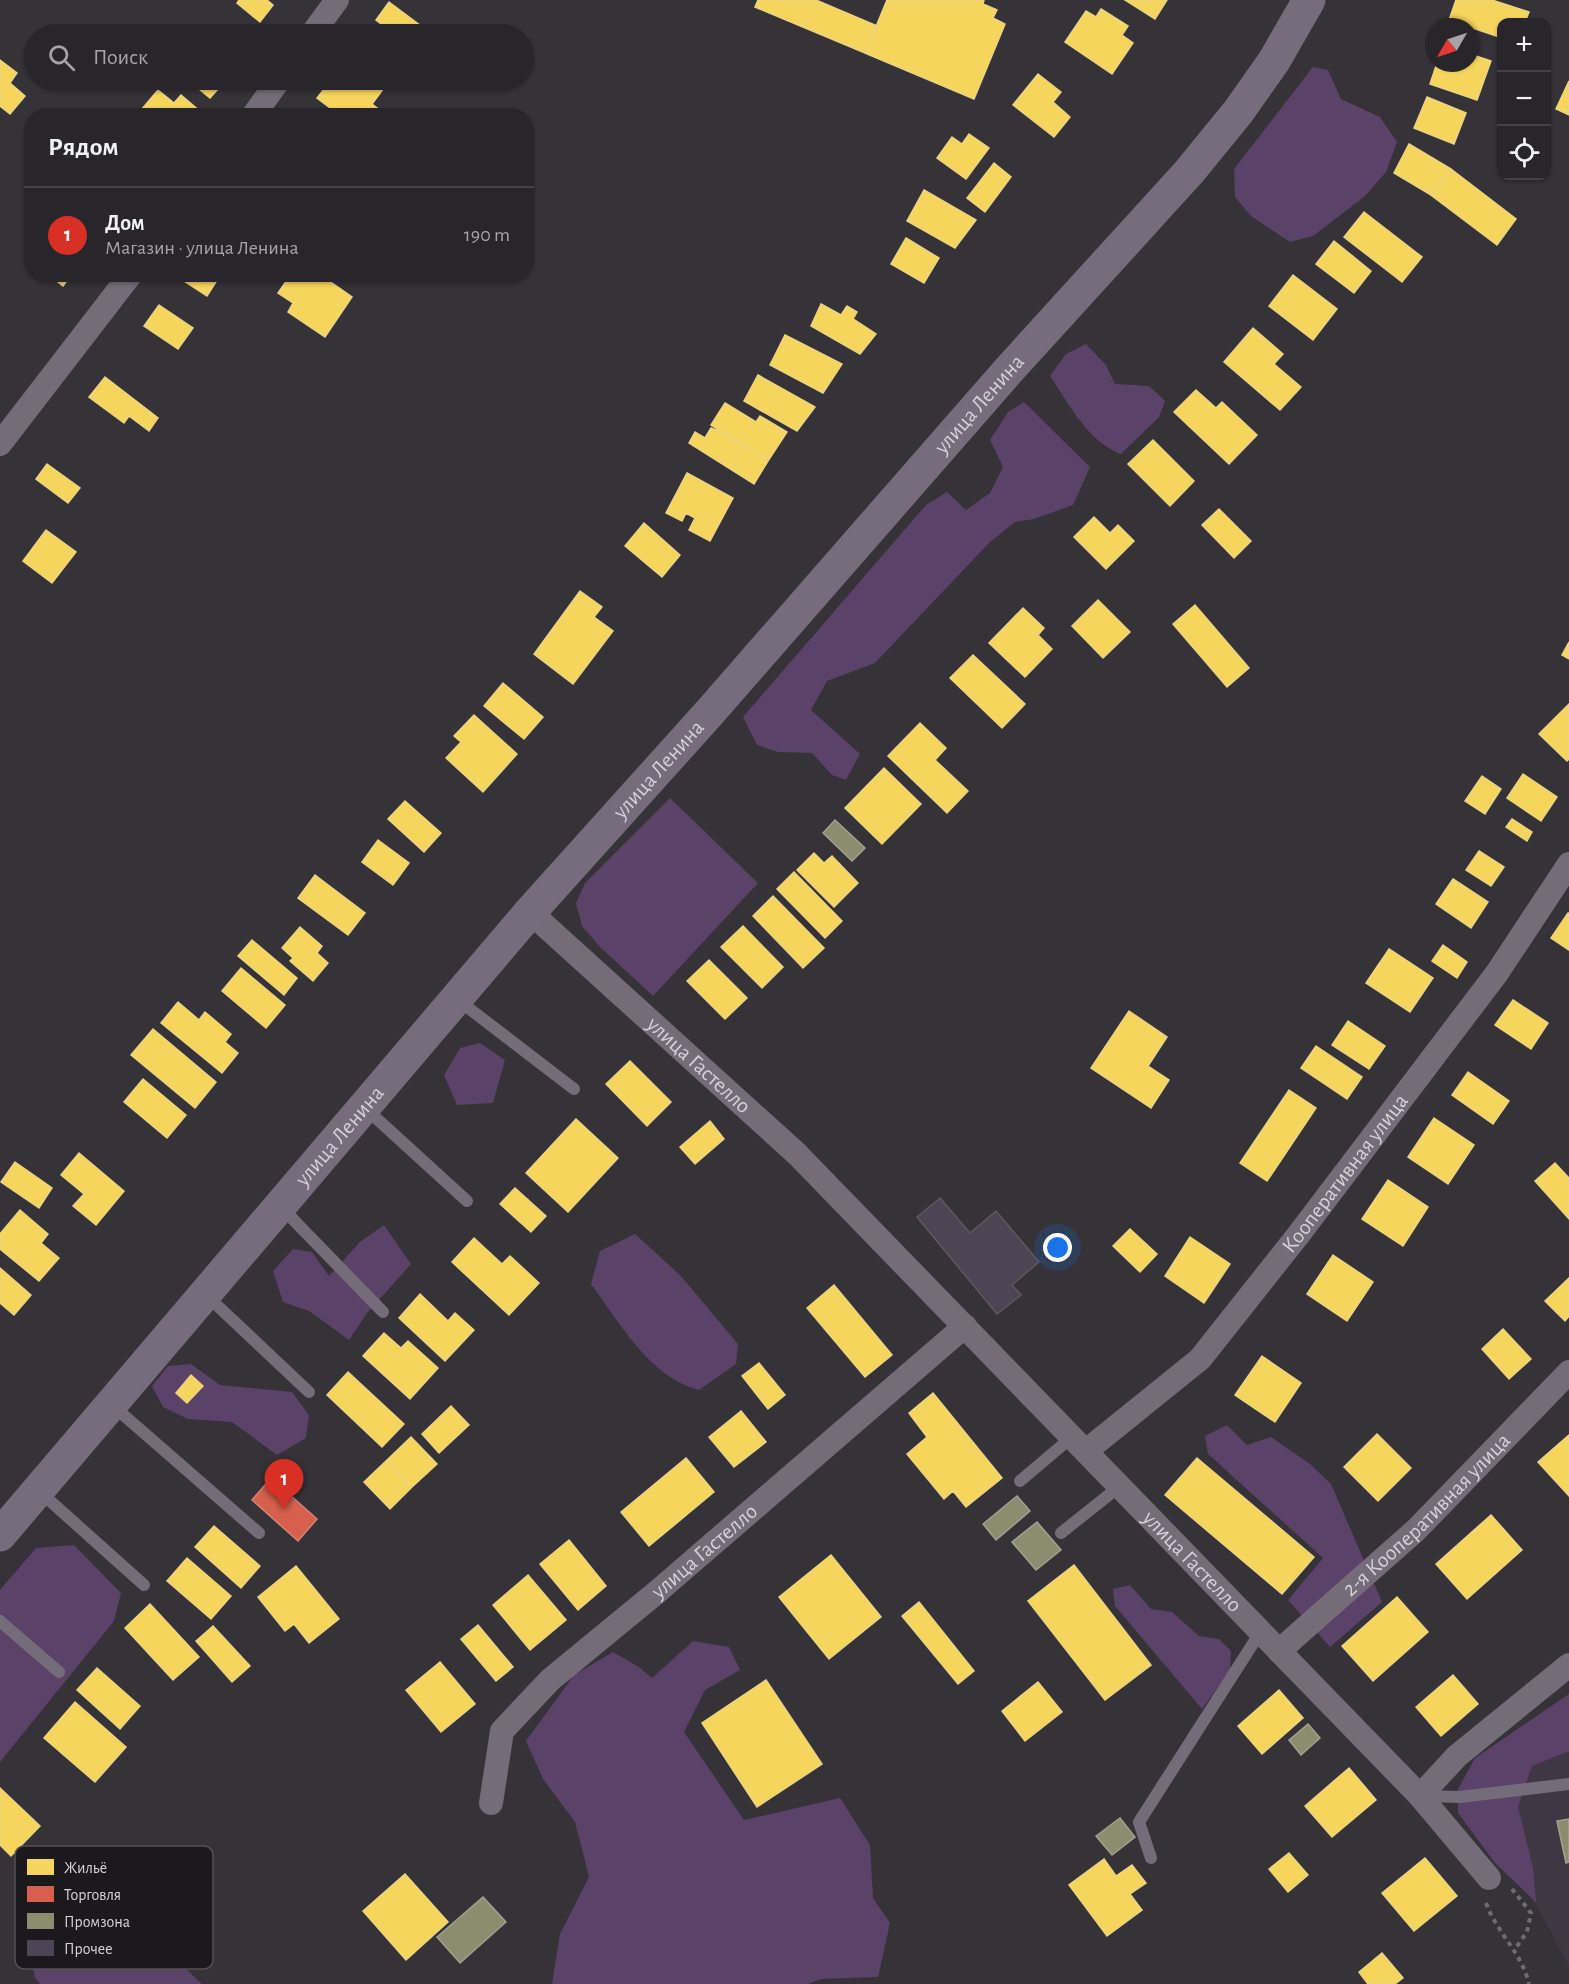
<!DOCTYPE html>
<html lang="ru">
<head>
<meta charset="utf-8">
<style>
	:root { --surface:#28262a; --page:#302e32; --text:#f1f3f6; --muted:#a5a5a8; --line:#444347; --accent:#d93025 }
	body { margin:0; font-family:"Alegreya Sans",sans-serif; background:var(--page); color:var(--text) }
	.controls { position:absolute; right:18px; top:18px; display:grid; overflow:hidden; border-radius:12px; box-shadow:0 2px 4px #0004 }
	.controls button { width:54px; height:54px; display:grid; place-items:center; padding:0; border:0; border-bottom:2px solid var(--line); background:var(--surface); color:var(--text); font:30px sans-serif }
	.compass { position:absolute; left:1425px; top:18px; width:54px; height:54px; border-radius:50%; background:var(--surface); box-shadow:0 2px 4px #0004; rotate:231deg }
	.you { position:absolute; left:1058px; top:1248px; width:21px; height:21px; margin:-15px; border:4px solid #fff; border-radius:50%; background:#1a73e8; box-shadow:0 0 0 9px #1a73e833 }
	.badge { display:grid; place-items:center; width:39px; height:39px; border-radius:50%; background:var(--accent); color:#fff; font-size:20px; font-weight:700 }
	.pin { position:absolute; translate:-50% -50px; filter:drop-shadow(0 2px 3px #0008) }
	.pin::after { content:''; position:absolute; top:32px; width:21px; height:18px; background:inherit; clip-path:polygon(0 0,100% 0,50% 100%) }
	.list { margin:0; padding:0; list-style:none }
	h2 { display:flex; justify-content:space-between; align-items:center; height:78px; margin:0; padding:0 24px; font-size:26px }
	h2 small { font-size:20px; font-weight:400; color:var(--muted) }
	.list li { display:grid; grid-template-columns:39px 1fr auto; gap:18px; align-items:center; box-sizing:border-box; height:96px; padding:0 24px; border-top:2px solid var(--line) }
	.list b { display:block; font-size:22px; white-space:nowrap }
	.list p { margin:0; font-size:20px; white-space:nowrap; color:var(--muted) }
	.list em { font-size:20px; font-style:normal; color:var(--muted) }
	.icon { flex:none; width:33px; height:33px; fill:none; stroke:currentColor; stroke-width:2; stroke-linecap:round; stroke-linejoin:round }
	.map { position:relative; flex:none; width:1569px; height:1984px; overflow:hidden }
	.search { position:absolute; background:var(--surface); box-shadow:0 2px 4px #0004; left:24px; top:24px; width:510px; height:66px; display:flex; align-items:center; gap:15px; box-sizing:border-box; padding:0 21px; border-radius:33px; color:var(--muted); font-size:22px }
	.panel { position:absolute; background:var(--surface); box-shadow:0 2px 4px #0004; left:24px; top:108px; width:510px; height:174px; border-radius:24px }
	.map>svg:first-child { display:block }
	.built { fill:#403745 }
	.green { fill:#5b4268 }
	.homes { fill:#f6d55c; stroke:#ecd482; stroke-width:1.5 }
	.shops { fill:#d6604d; stroke:#d68277; stroke-width:1.5 }
	.industry { fill:#8c8c6e; stroke:#a2a18e; stroke-width:1.5 }
	.building { fill:#4e4554; stroke:#5c5a5e; stroke-width:1.5 }
	.lines { fill:none; stroke-linecap:round; stroke-linejoin:round }
	.path { stroke:#706a74; stroke-width:4; stroke-dasharray:4.5 4.5; stroke-linecap:butt }
	.service { stroke:#756c79; stroke-width:12 }
	.minor { stroke:#756c79; stroke-width:24 }
	.primary { stroke:#766c7c; stroke-width:33 }
	.labels { text-anchor:middle; dominant-baseline:central; stroke-width:6; stroke-linejoin:round; paint-order:stroke }
	.street-label { font-size:22px; fill:#d6d2d9; stroke:#1c191e }
	.key { fill:#1c191e; stroke:#545056; stroke-width:1.5 }
	.key-label { font-size:16px; fill:#d6d2d9 }
</style>
</head>
<body>
<div class="map">
<svg width="1569" height="1984" viewBox="0 0 1569 1984">
	<rect width="100%" height="100%" fill="#353238"/>
	<path class="built" d="M1569,1694V1966L1536,1905L1458,1813L1461,1783Z"/>
	<path class="green" d="M1313,67L1328,70L1341,99L1380,117L1397,142L1386,172L1364,197L1313,236L1290,242L1251,216L1235,197L1234,169Z
		M1086,344L1106,365L1115,384L1149,386L1165,401L1159,417L1121,454C1088,442 1069,404 1050,376L1066,354Z
		M1024,402L1090,467L1073,505L1034,519L1015,522L989,543L875,663L827,681L811,710L860,754L846,780L832,775L812,753L778,752L757,745L743,717L926,505L947,492L966,510L990,493L1003,467L990,440L1008,412Z
		M670,798L758,883L653,996L600,947L582,926L576,903L585,883Z
		M480,1043L505,1060L493,1103L457,1105L444,1075L460,1048Z
		M384,1225L411,1264L367,1313L349,1340L309,1311L283,1302L273,1271L293,1249L312,1252L329,1276L360,1242Z
		M635,1234L680,1275L738,1344L736,1364L699,1390C649,1377 620,1323 591,1284L600,1251Z
		M191,1364L220,1385L292,1392L309,1415L306,1438L277,1455L232,1422L188,1419L163,1407L152,1386L168,1366Z
		M1227,1425L1247,1445L1271,1437L1310,1464L1331,1484L1382,1602L1330,1647L1288,1600L1323,1558L1208,1454L1205,1436Z
		M74,1545L121,1593L114,1621L0,1762V1590L36,1548Z
		M1130,1585L1151,1609L1172,1612L1199,1636L1219,1639L1231,1651L1230,1670L1202,1709L1115,1606L1113,1589Z
		M693,1641L729,1647L740,1670L705,1690L684,1732L744,1820L840,1798L870,1845L873,1898L890,1923L878,1977L821,1979L808,1984H552L560,1934L589,1877L575,1822L543,1779L526,1741L574,1675L613,1652L639,1667L652,1678Z
		M1569,1694V1751L1532,1766L1518,1807L1533,1868L1536,1902L1495,1863L1458,1813V1789L1475,1758Z
		M46,1851L72,1861L202,1984H40L35,1978L20,1910Z"/>
	<path class="homes" d="M239,0H267L273,5L260,22L237,3Z
		M758,0H816L877,26L865,53L755,7Z
		M887,0H984L983,4L997,10L993,18L1005,24L974,99L865,53Z
		M1125,0H1167L1155,19Z
		M1456,0H1492L1529,12L1525,22H1502V38L1449,20Z
		M389,2L425,29L421,34H395L376,20Z
		M1101,9L1128,26L1122,35L1133,43L1112,74L1065,42L1086,11L1096,17Z
		M1470,54L1491,61L1477,100L1430,84L1437,63H1470Z
		M0,60L17,73L10,83L25,96L10,114L0,106Z
		M1038,74L1061,92L1053,102L1070,117L1054,137L1013,105Z
		M188,80H226L210,98Z
		M331,80H373L384,88L372,104L381,111L378,116H341L317,98Z
		M1569,81V115L1556,109Z
		M158,90L174,103L181,95L202,113L200,116H136Z
		M1427,97L1466,113L1454,144L1414,128Z
		M969,134L989,148L966,179L937,158L952,137L962,144Z
		M1409,144L1451,169L1431,195L1394,173Z
		M994,163L1011,177L985,212L967,198Z
		M1451,169L1516,219L1497,245L1431,195Z
		M924,190L976,220L955,248L907,221Z
		M1364,212L1422,257L1402,282L1344,237Z
		M906,238L939,258L924,283L891,264Z
		M1334,241L1371,271L1354,293L1316,264Z
		M48,274H72L63,286Z
		M184,274H221L207,296L181,279Z
		M291,274H319L352,297L325,337L288,312L293,303L278,293Z
		M1293,275L1337,309L1313,340L1269,306Z
		M821,304L841,315L847,306L857,312L853,319L876,334L860,354L811,326Z
		M159,305L193,328L178,349L144,326Z
		M1253,328L1283,354L1274,364L1301,387L1280,410L1224,362Z
		M785,335L842,364L823,393L770,365Z
		M758,375L815,407L797,431L744,401Z
		M105,377L158,418L149,431L129,416L124,423L89,397Z
		M1196,390L1216,408L1222,402L1257,435L1229,464L1174,412Z
		M725,403L756,422L760,416L787,432L768,461L711,425Z
		M711,428L728,435L768,461L754,484L689,443L695,432L705,438Z
		M1153,440L1194,481L1170,506L1128,464Z
		M47,464L80,488L68,503L36,479Z
		M687,473L733,498L710,541L689,530L695,518L686,513L682,521L666,513Z
		M1219,509L1251,541L1234,558L1202,525Z
		M1094,517L1110,533L1118,525L1134,541L1106,569L1074,537Z
		M644,523L680,555L662,577L625,546Z
		M46,530L76,552L52,583L23,561Z
		M580,591L602,607L594,617L613,631L573,684L534,654Z
		M1098,600L1130,632L1103,658L1072,626Z
		M1195,605L1249,668L1227,687L1173,624Z
		M1023,608L1044,628L1038,635L1052,649L1025,677L989,643Z
		M1569,642V659L1562,655Z
		M973,655L1025,704L1002,728L950,678Z
		M503,683L543,717L524,739L484,706Z
		M1569,704V759L1567,761L1539,734Z
		M474,715L517,754L483,792L446,758L461,742L454,736Z
		M920,723L946,748L935,760L968,791L947,813L888,756Z
		M884,768L921,804L882,844L845,808Z
		M1523,774L1557,797L1541,821L1507,798Z
		M1482,776L1501,789L1485,814L1465,801Z
		M405,801L441,833L424,852L388,819Z
		M1512,819L1532,832L1527,841L1506,827Z
		M378,840L409,863L393,885L362,862Z
		M1479,851L1504,867L1491,886L1466,870Z
		M814,853L824,863L832,856L858,883L834,907L797,870Z
		M794,872L842,921L825,938L777,889Z
		M315,875L365,913L348,935L298,898Z
		M1453,879L1488,902L1471,928L1436,904Z
		M773,896L824,948L803,968L753,916Z
		M1568,913H1569V950L1551,938Z
		M743,926L783,967L762,988L721,947Z
		M300,927L322,946L317,953L328,963L313,981L290,961L293,958L282,948Z
		M252,940L297,978L284,995L238,956Z
		M1443,945L1467,962L1457,978L1432,961Z
		M1389,949L1433,978L1410,1012L1366,983Z
		M709,960L747,998L725,1019L687,981Z
		M241,968L285,1005L266,1028L222,991Z
		M1513,1000L1548,1023L1531,1049L1495,1025Z
		M178,1002L199,1020L205,1012L231,1034L225,1042L238,1053L222,1073L161,1023Z
		M1129,1011L1167,1037L1148,1066L1169,1080L1151,1108L1091,1068Z
		M1348,1021L1385,1046L1369,1069L1332,1045Z
		M153,1029L216,1082L195,1108L131,1055Z
		M1316,1046L1362,1077L1347,1099L1301,1068Z
		M630,1061L671,1102L647,1126L606,1084Z
		M1468,1072L1509,1101L1493,1124L1452,1095Z
		M143,1079L186,1115L167,1138L124,1102Z
		M1289,1090L1316,1108L1267,1181L1240,1163Z
		M1434,1118L1474,1145L1448,1184L1408,1157Z
		M576,1119L618,1158L568,1212L526,1173Z
		M710,1121L724,1139L695,1164L680,1147Z
		M79,1153L124,1191L96,1225L73,1206L84,1194L61,1175Z
		M15,1162L52,1188L39,1208L1,1182Z
		M1555,1163L1569,1178V1219L1535,1181Z
		M1388,1180L1428,1207L1403,1246L1362,1219Z
		M515,1188L546,1216L531,1232L500,1204Z
		M20,1210L48,1234L41,1243L59,1258L39,1281L0,1249V1234Z
		M1130,1229L1157,1254L1140,1272L1113,1246Z
		M1190,1237L1230,1264L1204,1303L1165,1276Z
		M474,1238L502,1264L510,1256L539,1283L509,1315L452,1262Z
		M1333,1255L1373,1282L1347,1321L1307,1294Z
		M0,1268L31,1295L14,1315L0,1303Z
		M1569,1278V1316L1565,1321L1545,1301Z
		M834,1285L892,1355L865,1377L807,1308Z
		M420,1294L448,1321L455,1313L474,1330L445,1361L399,1318Z
		M1503,1329L1531,1359L1509,1379L1482,1349Z
		M384,1333L401,1348L408,1341L438,1368L410,1399L363,1356Z
		M1262,1356L1301,1383L1275,1422L1235,1395Z
		M759,1363L785,1395L768,1409L742,1376Z
		M348,1372L404,1424L382,1447L327,1395Z
		M191,1375L203,1386L187,1403L176,1393Z
		M933,1393L1002,1478L966,1507L953,1491L944,1499L907,1454L927,1437L909,1413Z
		M451,1406L469,1425L439,1453L422,1434Z
		M741,1411L766,1442L734,1467L709,1437Z
		M1377,1434L1411,1468L1378,1501L1344,1467Z
		M1569,1435V1496L1538,1462Z
		M411,1437L437,1464L412,1487L386,1461Z
		M686,1458L714,1492L649,1546L621,1512Z
		M1197,1458L1314,1557L1282,1594L1165,1495Z
		M386,1461L412,1487L390,1509L364,1482Z
		M1491,1515L1522,1550L1467,1599L1436,1564Z
		M214,1526L260,1566L241,1588L195,1547Z
		M569,1540L606,1586L578,1610L540,1564Z
		M831,1555L881,1617L829,1659L779,1597Z
		M187,1558L231,1596L211,1619L167,1581Z
		M1074,1565L1151,1665L1105,1700L1028,1601Z
		M296,1566L339,1619L309,1643L294,1624L285,1631L258,1597Z
		M528,1575L566,1620L530,1650L493,1605Z
		M1397,1597L1428,1632L1373,1681L1342,1646Z
		M919,1602L974,1671L958,1684L902,1616Z
		M150,1604L199,1657L173,1680L125,1628Z
		M478,1625L513,1667L496,1681L461,1639Z
		M213,1626L250,1666L232,1682L196,1641Z
		M440,1662L475,1704L441,1732L406,1690Z
		M97,1668L140,1706L120,1729L77,1690Z
		M1453,1675L1478,1704L1441,1736L1416,1707Z
		M766,1680L822,1764L757,1807L702,1723Z
		M1038,1682L1062,1712L1025,1741L1002,1711Z
		M1279,1690L1303,1718L1262,1754L1238,1726Z
		M75,1702L126,1747L95,1782L44,1738Z
		M1349,1768L1376,1800L1332,1837L1305,1806Z
		M0,1788L40,1826L11,1856L0,1845Z
		M1289,1853L1308,1875L1288,1892L1269,1869Z
		M1425,1858L1457,1896L1414,1931L1382,1893Z
		M1104,1859L1116,1876L1132,1865L1146,1883L1130,1894L1142,1910L1107,1936L1069,1885Z
		M405,1874L448,1922L406,1960L363,1911Z
		M1382,1953L1403,1978L1395,1984H1368L1359,1972Z"/>
	<path class="shops" d="M271,1478L317,1519L298,1541L252,1500Z"/>
	<path class="industry" d="M835,820L865,848L852,861L823,833Z
		M1017,1496L1030,1511L996,1540L983,1524Z
		M1037,1522L1061,1550L1036,1570L1012,1542Z
		M1308,1724L1320,1738L1301,1755L1289,1740Z
		M1120,1818L1135,1837L1112,1855L1096,1836Z
		M1569,1819V1862L1566,1863L1557,1821Z
		M483,1897L506,1922L460,1963L437,1937Z"/>
	<path class="building" d="M940,1198L970,1233L996,1211L1039,1262L1012,1285L1021,1295L997,1314L917,1217Z"/>
	<g class="lines">
		<path class="path" d="M1512,1889L1531,1913L1527,1932L1515,1949
			M1486,1903C1497,1933 1522,1953 1529,1984"/>
		<path class="service" d="M458,1000L574,1089
			M365,1108L467,1201
			M281,1207L383,1312
			M206,1295L309,1392
			M112,1405L259,1533
			M1020,1481L1072,1437
			M39,1491L144,1585
			M1061,1533L1120,1486
			M0,1621L59,1672
			M1422,1796L1460,1797L1569,1784
			M1151,1858L1139,1822L1261,1631"/>
		<g class="minor">
			<path d="M312,34L337,0"/>
			<path d="M253,116L279,80"/>
			<path d="M0,444L131,274"/>
			<path id="s1" d="M530,912L797,1154L1420,1796L1489,1878"/>
			<path id="s2" d="M1086,1451L1200,1359L1299,1234L1497,973L1569,864"/>
			<path id="s3" d="M1279,1651L1416,1530L1569,1372"/>
			<path d="M1420,1796L1457,1756L1569,1665"/>
			<path id="s4" d="M491,1803L502,1731L550,1680L657,1592L965,1326"/>
		</g>
		<path class="primary" id="s5" d="M0,1535L530,912L710,712L1007,372L1189,172L1238,112L1274,61L1309,0"/>
	</g>
	<g class="labels">
		<g class="street-label">
			<text stroke="none"><textPath href="#s5" startOffset="1496">улица Ленина</textPath></text>
			<text stroke="none"><textPath href="#s5" startOffset="1010">улица Ленина</textPath></text>
			<text stroke="none"><textPath href="#s1" startOffset="228">улица Гастелло</textPath></text>
			<text stroke="none"><textPath href="#s5" startOffset="524">улица Ленина</textPath></text>
			<text stroke="none"><textPath href="#s2" startOffset="382">Кооперативная улица</textPath></text>
			<text stroke="none"><textPath href="#s3" startOffset="201">2-я Кооперативная улица</textPath></text>
			<text stroke="none"><textPath href="#s4" startOffset="344">улица Гастелло</textPath></text>
			<text stroke="none"><textPath href="#s1" startOffset="928">улица Гастелло</textPath></text>
		</g>
	</g>
	<rect x="15" y="1846" width="198" height="123" rx="9" class="key"/>
	<rect x="27" y="1859" width="27" height="16" fill="#f6d55c"/>
	<rect x="27" y="1886" width="27" height="16" fill="#d6604d"/>
	<rect x="27" y="1913" width="27" height="16" fill="#8c8c6e"/>
	<rect x="27" y="1940" width="27" height="16" fill="#4e4554"/>
	<g class="key-label">
		<text x="64" y="1873">Жильё</text>
		<text x="64" y="1900">Торговля</text>
		<text x="64" y="1927">Промзона</text>
		<text x="64" y="1954">Прочее</text>
	</g>
</svg>
<div class="controls">
<button>+</button>
<button>−</button>
<button><svg class="icon" aria-label="locate" viewBox="0 0 24 24"><circle cx="12" cy="12" r="6"/><path d="M12 2v4M12 18v4M2 12h4M18 12h4"/></svg></button>
</div>
<svg class="compass" viewBox="-18 -18 36 36"><path d="M0-13l5 13h-10z" fill="#e53935"/><path d="M0 13l5-13h-10z" fill="#a5a5a8"/></svg>
<div class="you"></div>
<div class="pin badge" style="left:284px;top:1509px">1</div>
<div class="search"><svg class="icon" aria-label="search" viewBox="0 0 24 24"><circle cx="10" cy="10" r="6"/><path d="M15 15l6 6"/></svg>Поиск</div>
<section class="panel">
<h2>Рядом<small></small></h2>
<ul class="list">
<li><span class="badge">1</span><div><b>Дом</b><p>Магазин · улица Ленина</p></div><em>190 m</em></li>
</ul>
</section>
</div>
</body>
</html>
